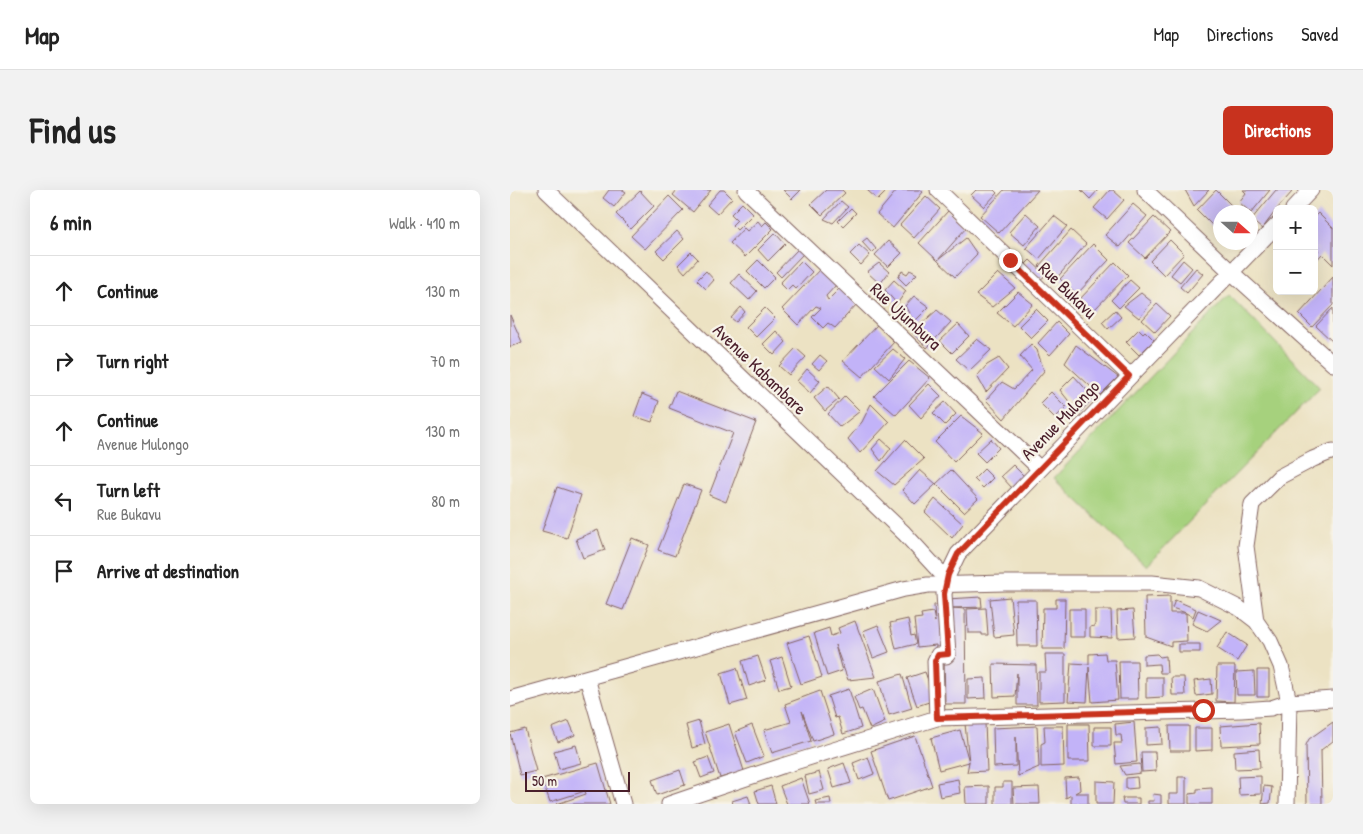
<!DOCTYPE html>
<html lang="en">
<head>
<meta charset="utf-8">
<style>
	:root { --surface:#fff; --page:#f2f2f2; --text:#222; --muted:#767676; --line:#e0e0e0; --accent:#c8321e }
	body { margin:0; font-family:"Patrick Hand",sans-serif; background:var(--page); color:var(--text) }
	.controls { position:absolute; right:15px; top:15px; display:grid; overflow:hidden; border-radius:8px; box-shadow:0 5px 20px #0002 }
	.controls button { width:45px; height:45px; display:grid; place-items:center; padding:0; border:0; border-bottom:1px solid var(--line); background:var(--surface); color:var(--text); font:25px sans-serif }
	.compass { position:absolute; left:703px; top:15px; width:45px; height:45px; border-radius:50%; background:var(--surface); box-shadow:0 5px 20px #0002; rotate:111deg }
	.scale { position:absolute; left:15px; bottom:12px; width:105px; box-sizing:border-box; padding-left:5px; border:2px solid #4a1f2b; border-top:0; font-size:14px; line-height:18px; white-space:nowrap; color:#4a1f2b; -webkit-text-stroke:4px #f7f3e8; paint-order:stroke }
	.stop { position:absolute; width:15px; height:15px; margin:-11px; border:4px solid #c8321e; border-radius:50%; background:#fff }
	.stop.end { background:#c8321e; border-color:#fff; box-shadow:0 1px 5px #0008 }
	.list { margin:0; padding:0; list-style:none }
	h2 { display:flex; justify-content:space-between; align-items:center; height:65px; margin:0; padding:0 20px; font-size:21px }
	h2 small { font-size:16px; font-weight:400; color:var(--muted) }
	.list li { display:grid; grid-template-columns:32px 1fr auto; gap:15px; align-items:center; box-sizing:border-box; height:70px; padding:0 20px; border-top:1px solid var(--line) }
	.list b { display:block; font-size:19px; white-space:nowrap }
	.list p { margin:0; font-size:16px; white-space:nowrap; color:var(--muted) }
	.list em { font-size:16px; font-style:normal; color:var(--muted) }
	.icon { flex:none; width:28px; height:28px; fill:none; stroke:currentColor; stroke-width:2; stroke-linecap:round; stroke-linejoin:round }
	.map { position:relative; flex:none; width:823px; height:614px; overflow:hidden; border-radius:8px }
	header { display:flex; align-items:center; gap:30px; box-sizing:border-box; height:70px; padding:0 25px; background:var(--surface); border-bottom:1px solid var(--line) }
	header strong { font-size:24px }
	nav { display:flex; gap:28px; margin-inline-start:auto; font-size:18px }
	.intro { display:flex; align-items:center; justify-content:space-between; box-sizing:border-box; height:120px; padding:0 30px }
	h1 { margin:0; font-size:35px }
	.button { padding:12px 22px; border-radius:8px; background:var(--accent); color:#fff; font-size:18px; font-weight:700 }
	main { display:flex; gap:30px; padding:0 30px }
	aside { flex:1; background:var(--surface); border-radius:8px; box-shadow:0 5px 20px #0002 }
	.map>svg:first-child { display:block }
	.green { fill:#a6d17d; stroke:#787854 }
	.building { fill:#c2b3f8 }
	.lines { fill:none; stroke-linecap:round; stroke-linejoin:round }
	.minor-casing { stroke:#836360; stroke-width:17 }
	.minor { stroke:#fff; stroke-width:15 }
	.route { stroke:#c8321e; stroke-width:6 }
	.labels { text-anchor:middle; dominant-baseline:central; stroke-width:4.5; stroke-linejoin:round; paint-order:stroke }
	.street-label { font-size:18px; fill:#4a1f2b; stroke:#f7f3e8 }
</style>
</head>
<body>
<header>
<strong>Map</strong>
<nav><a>Map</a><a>Directions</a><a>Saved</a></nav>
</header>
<div class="intro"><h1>Find us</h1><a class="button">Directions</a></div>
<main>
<aside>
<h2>6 min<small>Walk · 410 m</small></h2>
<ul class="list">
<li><svg class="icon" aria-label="ahead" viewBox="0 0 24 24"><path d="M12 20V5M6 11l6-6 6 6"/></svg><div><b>Continue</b></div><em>130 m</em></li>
<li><svg class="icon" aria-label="right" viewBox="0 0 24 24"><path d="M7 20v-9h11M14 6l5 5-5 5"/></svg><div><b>Turn right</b></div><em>70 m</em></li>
<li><svg class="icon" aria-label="ahead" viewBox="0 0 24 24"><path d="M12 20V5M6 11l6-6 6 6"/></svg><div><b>Continue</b><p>Avenue Mulongo</p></div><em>130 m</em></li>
<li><svg class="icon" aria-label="left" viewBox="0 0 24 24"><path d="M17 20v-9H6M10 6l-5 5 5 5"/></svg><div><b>Turn left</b><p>Rue Bukavu</p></div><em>80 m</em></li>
<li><svg class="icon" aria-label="arrive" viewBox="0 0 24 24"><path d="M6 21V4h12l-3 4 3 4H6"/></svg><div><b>Arrive at destination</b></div></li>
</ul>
</aside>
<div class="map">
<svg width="823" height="614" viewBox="0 0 823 614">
	<rect width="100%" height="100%" fill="#f7f3e8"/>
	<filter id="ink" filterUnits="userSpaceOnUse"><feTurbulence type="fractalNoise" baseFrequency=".02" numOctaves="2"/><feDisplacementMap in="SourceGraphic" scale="10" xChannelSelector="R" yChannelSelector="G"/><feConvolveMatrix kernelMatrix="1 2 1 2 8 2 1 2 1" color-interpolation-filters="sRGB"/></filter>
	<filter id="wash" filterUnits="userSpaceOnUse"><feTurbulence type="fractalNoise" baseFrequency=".0096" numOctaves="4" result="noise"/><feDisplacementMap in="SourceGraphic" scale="20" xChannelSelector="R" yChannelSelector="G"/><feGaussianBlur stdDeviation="1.12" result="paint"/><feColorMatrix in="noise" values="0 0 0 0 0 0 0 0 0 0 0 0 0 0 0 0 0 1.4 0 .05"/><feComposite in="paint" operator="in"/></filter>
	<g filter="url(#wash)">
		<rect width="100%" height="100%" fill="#ece2c3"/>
		<path class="green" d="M719,105L810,198L636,376L544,288Z"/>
		<g id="blocks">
			<path class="building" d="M99,0H113L116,2L104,17L93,8Z
				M167,0H201L183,22L163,5Z
				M210,0H214L222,8L207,24L197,15Z
				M273,0H291L282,9Z
				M316,0H332L335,3L312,25L301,14Z
				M357,0H378L368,10Z
				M387,0H410L413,2L383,38L367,24Z
				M466,0H484L487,3L474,17L461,5Z
				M494,0H528L489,43L470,26Z
				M571,0H588L580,9Z
				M600,0H603L614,10L597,29L584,18Z
				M675,0H699L684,16Z
				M706,0L724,18L720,22H711V32L705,38L687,20Z
				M733,0H760L741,23L729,12L736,3Z
				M766,0H780L782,2L767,19L752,39L741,30Z
				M130,1L144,16L121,39L106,24Z
				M159,6L173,20L135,59L121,46Z
				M416,6L430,19L404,48L390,35Z
				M331,11L338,17L323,33L314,29Z
				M232,13L243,24L227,40L222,35L227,30L221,24Z
				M623,14L637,26L610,57L595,45Z
				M341,18L346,23L333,36L328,31Z
				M438,21L456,38L428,70L456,48L467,64L445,87L409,53Z
				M516,23L530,36L514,55L499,42Z
				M808,23L823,38V75L812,64L804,73V57L809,61L804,56V27Z
				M544,26L557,36L529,69L516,58Z
				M644,27L660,42L635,68L619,53Z
				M248,31L252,36L256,32L263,39L235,67L220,53L234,38L237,41Z
				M561,40L576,54L545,90L529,76Z
				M167,41L174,49L154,69L146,61Z
				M265,43L275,54L258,71L248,60Z
				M357,48L366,59L362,63L352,52Z
				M660,50L674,64L654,85L640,71Z
				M378,51L392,63L378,77L365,65Z
				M583,54L599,70L567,104L550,89Z
				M349,55L360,65L351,75L340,64Z
				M288,59L293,64L271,87L266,82Z
				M181,62L188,69L175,83L168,75Z
				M248,70L265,87L254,98L237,81Z
				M520,70L536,85L530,90L515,75Z
				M673,70L682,78L670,92L661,85Z
				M291,71L302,82L286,99L282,95L277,100L270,93Z
				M605,72L618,85L582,122L569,110Z
				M369,73L379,82L370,94L357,82Z
				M311,78L327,94L316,106L318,110L330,98L347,114L325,138L318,133L313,138L302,127L311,118L306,116L288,135L272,119Z
				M686,78L693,84L677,103L670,97Z
				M400,80L407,84L396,95L388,87L392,81L397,84Z
				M196,81L204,90L196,99L187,90Z
				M488,83L505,98L482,117L466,105Z
				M229,84L247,101L239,110L221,93Z
				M823,87V115L802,137L789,124Z
				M384,90L396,101L387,114L375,100Z
				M620,90L629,98L609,118L601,110Z
				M508,102L523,114L503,136L487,123Z
				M631,103L642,112L629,128L614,116Z
				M404,106L419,117L404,132L395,116Z
				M647,114L660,126L645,142L632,130Z
				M231,117L235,122L226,132L221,128Z
				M255,118L265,128L246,147L236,137Z
				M823,118V152L806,136Z
				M526,119L538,131L521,148L509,136Z
				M427,120L441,132L417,158L402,142Z
				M605,120L611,127L598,139L592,132Z
				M0,125L12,152L0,157Z
				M547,132L559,144L540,165L528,153Z
				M448,134L459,146L442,163L430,151Z
				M367,135L384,152L352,187L333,171Z
				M629,139L633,143L635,141L644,150L629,165L616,152Z
				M266,141L276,152L264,165L253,154Z
				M467,149L481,160L459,181L446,169Z
				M521,154L527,160L534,181L494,229L476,210L492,192L504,199L522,180L510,166Z
				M566,155L608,187L590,205L555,173Z
				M286,158L296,167L279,185L269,176Z
				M383,159L395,169L379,189L365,176Z
				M310,165L317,171L309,180L302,174Z
				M489,168L498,179L476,202L467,186L477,175Z
				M399,171L420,188L386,225L364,206Z
				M297,179L310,191L300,203L287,191Z
				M564,186L583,207L569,224L550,200Z
				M419,194L431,206L411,228L399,215Z
				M318,196L329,209L315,221L304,208Z
				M166,201L246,232L216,312L199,305L223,243L159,218Z
				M541,202L556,217L545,228L530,213Z
				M132,204L149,211L142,232L124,226Z
				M335,206L350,221L330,237L318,224Z
				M435,212L446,224L435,235L423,223Z
				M361,214L379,232L350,263L338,249L352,232Z
				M451,226L473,243L444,272L425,252Z
				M371,249L381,258L371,271L362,259Z
				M481,249L489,258L475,272L466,263Z
				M395,250L414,269L384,295L367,281Z
				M503,275L514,286L502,298L491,286Z
				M474,279L483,288L473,298L464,289Z
				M410,280L426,294L405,314L392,300Z
				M441,280L468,309L454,322L426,294Z
				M174,294L191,300L165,366L148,360Z
				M47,297L71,305L57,348L32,341Z
				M425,309L453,334L442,348L415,322Z
				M88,340L95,360L73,368L66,349Z
				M122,348L139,355L113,420L96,414Z
				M660,406V423H676L662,418L665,410L686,419L683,427L676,423L677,451L661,452V456L636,447L635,407Z
				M471,407L472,417L443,418L455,419L456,514H435L434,467L437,409Z
				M500,407L504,445L484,447L480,409Z
				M546,409H555L554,459H532L533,418H546Z
				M506,410H526L527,456H507Z
				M432,414L437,463L426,464V455L407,457L404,429L412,428L411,424L423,422L425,432L424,415Z
				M476,418L478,445H472V443H458L457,419Z
				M559,419H575V447H559Z
				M585,420H601L602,448L580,447V437L585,436Z
				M623,420L625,447L608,448L607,421Z
				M688,420L711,430L697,441L682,434Z
				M398,429L401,446L404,445L406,454L386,459L380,433Z
				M345,431L366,487L338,490L325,455L332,481L317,486L304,443L319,438L321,446L330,443L328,438Z
				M368,435L379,462L363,468L353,441Z
				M717,442L737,455L727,471L707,458Z
				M299,446L312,487L291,494L277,453Z
				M669,454H690V462H669Z
				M595,463L596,470H605L608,510L582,512L579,477L577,512L558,511L561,473L579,474V464Z
				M535,464H555V511L529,512V482H536Z
				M647,464L650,467L656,466L657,483H650L649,474L634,475V465Z
				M248,466L256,490L239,496L232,471Z
				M272,467L281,496L269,499L260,471Z
				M609,471H627L628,509H610Z
				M483,474L526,475L527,515H507V483L505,506L484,507Z
				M707,476H725L724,512L706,511Z
				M227,478L237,510L220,515L211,483Z
				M747,480H759V507H747Z
				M744,481L745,505H727L726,482Z
				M415,482L425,510L407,516L397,488Z
				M392,484L402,518L379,525L369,491Z
				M636,487H653V507L636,508Z
				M661,487H674L675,505H662Z
				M475,488L476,508L458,509V489Z
				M701,489L702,504L686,506L684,491Z
				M339,499L351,538L333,544L328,527L325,528L318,506Z
				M363,499L375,532L360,539L352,519L349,520L344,507Z
				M310,501L324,544L303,551L292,521L301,551L262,563L254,540L281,532L275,514Z
				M59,531L65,545L48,552L42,538Z
				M189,531L195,554L182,558L176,535Z
				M624,532L627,572L606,574L604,553H612L611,545H606L605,534Z
				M823,532V551L811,560L812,614H797L796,555L799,549Z
				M475,533L477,581L457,582L459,572L455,534Z
				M749,533L750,554L711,556L710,536Z
				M219,534L234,581L210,588L195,542Z
				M558,534H579L580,571H558Z
				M242,535L254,566L237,573L225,542Z
				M527,536L529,577L508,586L506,547V576L484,577L483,538Z
				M534,536H553L554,576L531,577V554L535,552Z
				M659,536H679V561H660Z
				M584,537H601V556H584Z
				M651,537L652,554L636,555V538Z
				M685,538H702V560L685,561Z
				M15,539L26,581L10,585L0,543Z
				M450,540L459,572L429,580L421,548Z
				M405,546L422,596L378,611L361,561Z
				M66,555L71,573L49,579L44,561Z
				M749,559L750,578L725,579L724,561Z
				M631,562H645L646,581L632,582Z
				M198,567L204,583L191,588L185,572Z
				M358,567L364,584L349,590L343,573Z
				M88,573L100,614H47L76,604L75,601L40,612L32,589Z
				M334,573L341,593L324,598L318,579Z
				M630,574L631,583L615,585L610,576Z
				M170,580L175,595L147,605L142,590Z
				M309,582L314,600L299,604L295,586Z
				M751,586V604L729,605L728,587Z
				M569,587L570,600L565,603H578V614H561V605L556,608L555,588Z
				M627,587L628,598L616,599V588Z
				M668,587H676V614H659V604H668Z
				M291,588L300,614H277L270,596Z
				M448,589L450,603L430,607L427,593Z
				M586,591L604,592L603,614H586Z
				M493,592H502V614H485V597H493Z
				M261,596L266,614H249L245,601Z
				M479,596V614H456L455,597Z
				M754,596L762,597L760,613L752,614Z
				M529,597L530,614H504L503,598Z
				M702,598V614H679V604L687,603V599Z
				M643,604L651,605V614H638V611H644Z
				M238,606L241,614H223L222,611Z
				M320,608L321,614H306L305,611Z
				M612,608H629V614H613Z"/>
		</g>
	</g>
	<g filter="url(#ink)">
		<use href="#blocks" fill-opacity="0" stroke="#836360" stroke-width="1"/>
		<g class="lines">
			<g class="minor-casing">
				<path id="minor" d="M36,0L394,343L429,381L438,385
					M236,0L529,278
					M428,0L619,185
					M635,0L721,82L823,174
					M783,19L801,0
					M746,431L736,356L742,314L769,287L803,269L823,261
					M77,488L113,614
					M0,509L394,399L418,395L495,393H642L689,398L729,418L746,431L760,451L771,476L779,512L777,614
					M427,528L425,471L428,465L436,466L438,464L434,404L438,385L448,364L767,35
					M159,614L272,576L427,528L731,520L761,518L779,512L823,509"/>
			</g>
			<use href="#minor" class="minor"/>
		</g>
	</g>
	<g class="lines" filter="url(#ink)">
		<path class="route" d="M500,70L619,186L448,364L438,385L434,404L438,464L428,465L425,471L427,528L693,520"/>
	</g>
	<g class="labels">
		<g class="street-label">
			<text transform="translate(558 100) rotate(44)">Rue Bukavu</text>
			<text transform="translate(396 126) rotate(43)">Rue Ujumbura</text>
			<text transform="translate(250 179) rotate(44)">Avenue Kabambare</text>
			<text transform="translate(550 230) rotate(-46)">Avenue Mulongo</text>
		</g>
	</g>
</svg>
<div class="controls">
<button>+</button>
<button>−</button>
</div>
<svg class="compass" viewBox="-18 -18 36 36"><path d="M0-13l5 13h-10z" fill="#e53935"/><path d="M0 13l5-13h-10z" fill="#767676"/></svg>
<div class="scale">50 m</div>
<div class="stop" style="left:693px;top:520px"></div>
<div class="stop end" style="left:500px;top:70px"></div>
</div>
</main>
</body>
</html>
